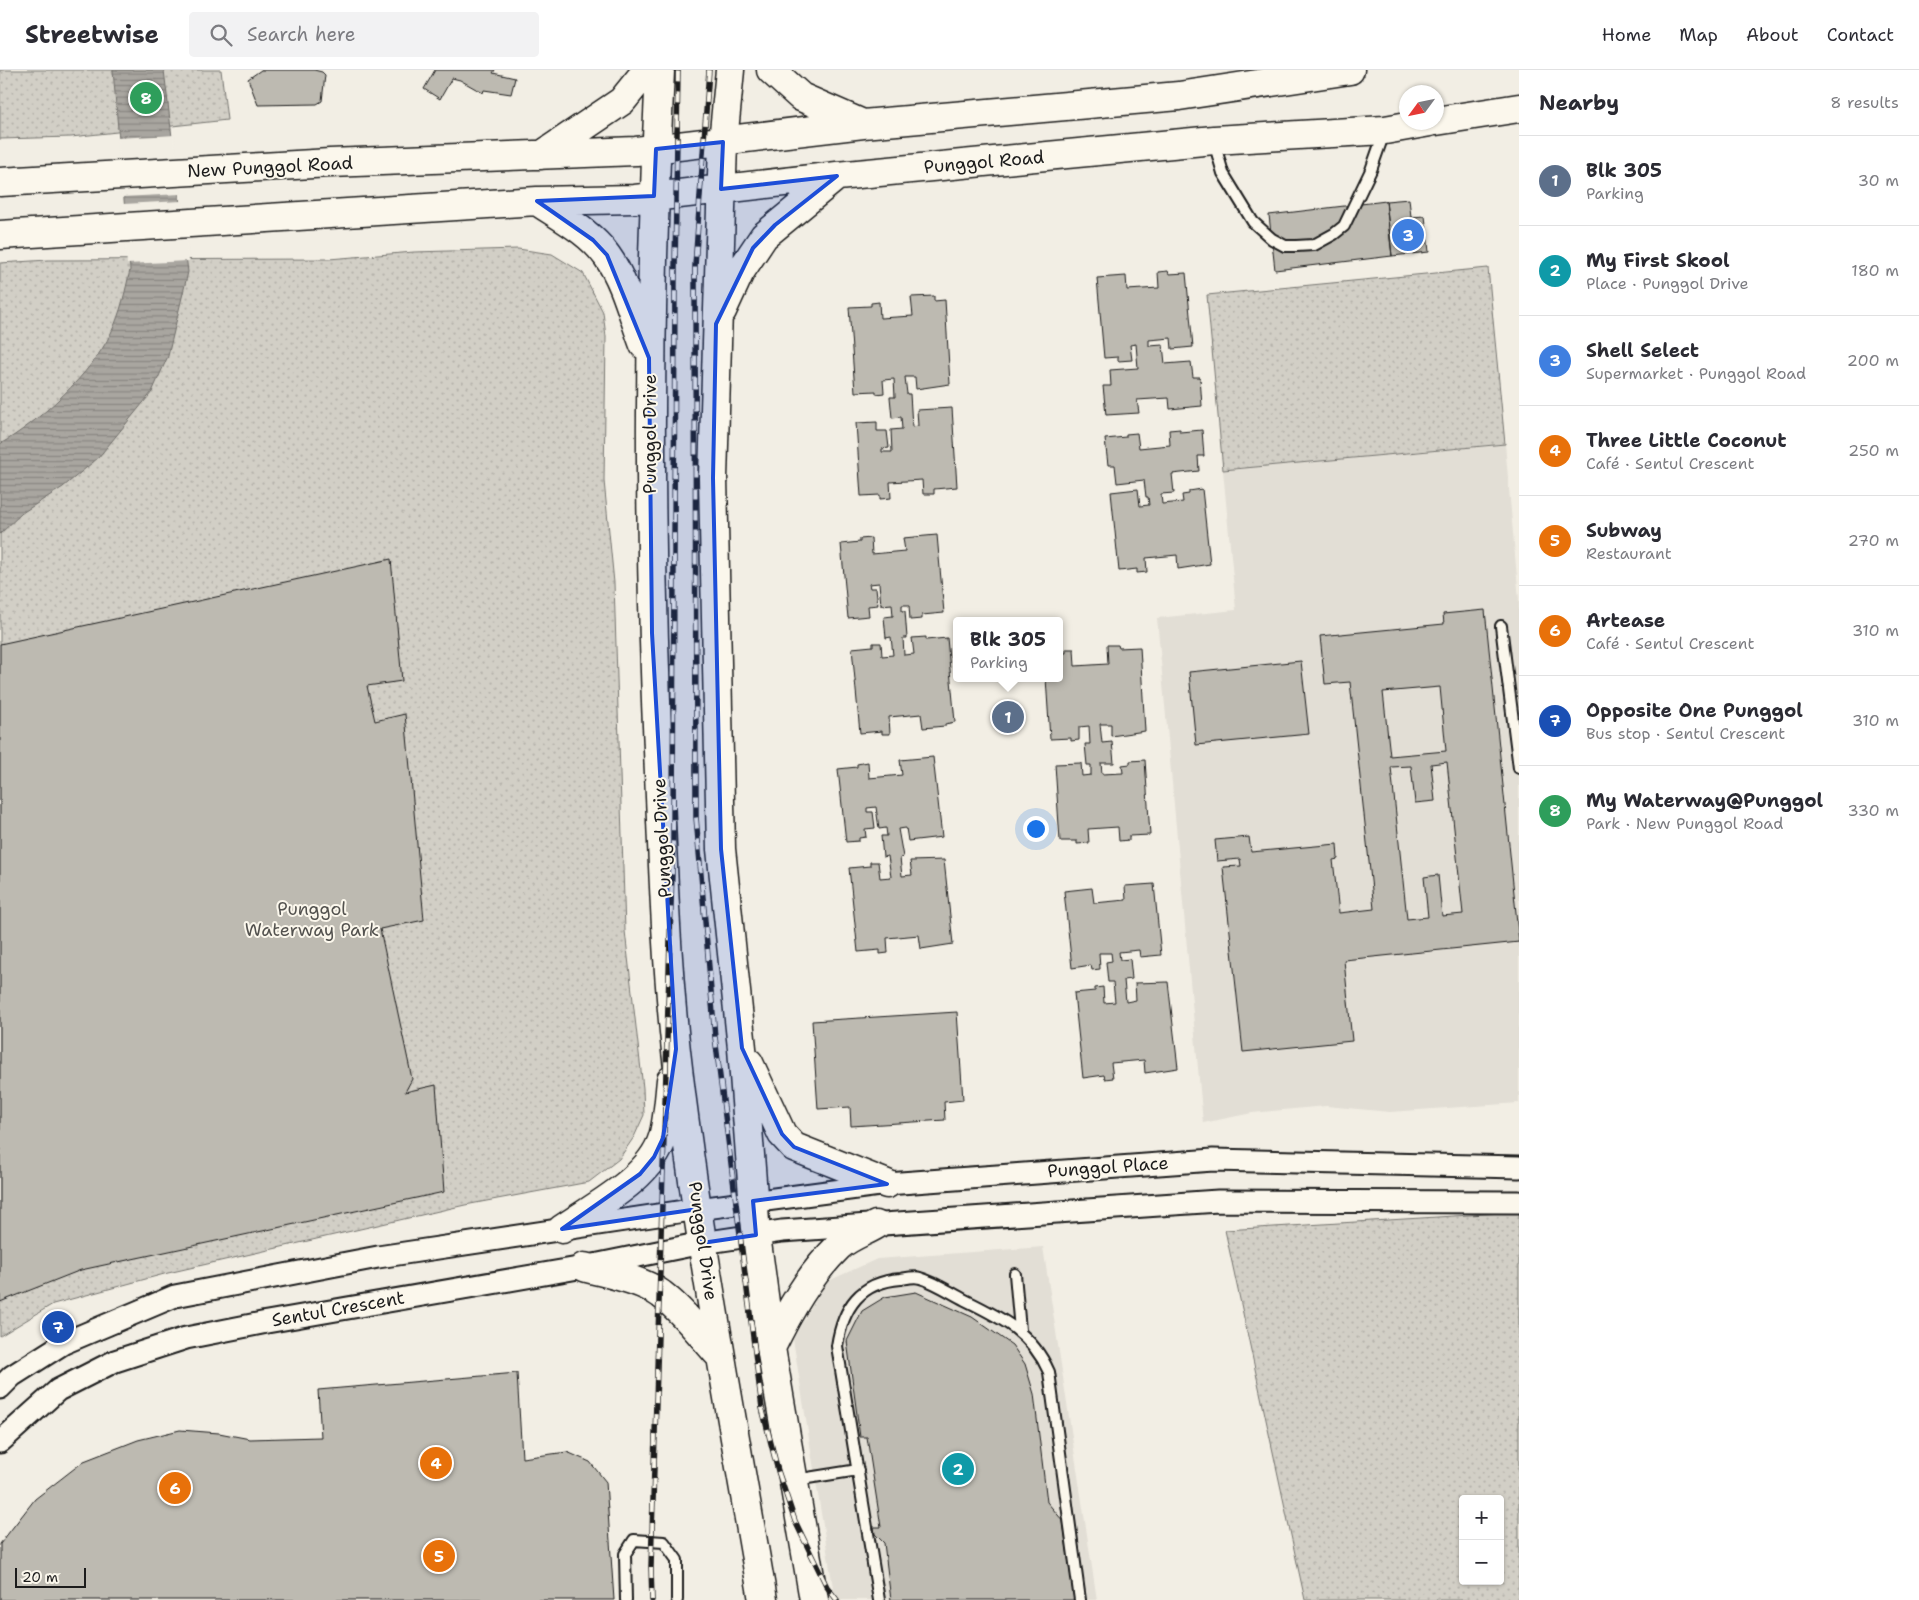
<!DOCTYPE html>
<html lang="en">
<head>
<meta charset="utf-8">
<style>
	:root { --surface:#fff; --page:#f2f2f3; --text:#2b2b33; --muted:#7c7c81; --line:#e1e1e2; --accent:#db2777 }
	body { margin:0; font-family:"Shantell Sans",sans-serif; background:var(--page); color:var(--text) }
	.controls { position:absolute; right:15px; bottom:15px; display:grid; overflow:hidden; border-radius:5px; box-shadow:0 1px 4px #0004 }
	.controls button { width:45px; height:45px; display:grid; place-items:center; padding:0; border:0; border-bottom:1px solid var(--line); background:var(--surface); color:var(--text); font:25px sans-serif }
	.compass { position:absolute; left:1399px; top:15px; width:45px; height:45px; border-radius:50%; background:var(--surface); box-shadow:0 1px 4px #0004; rotate:237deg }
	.scale { position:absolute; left:15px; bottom:12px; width:71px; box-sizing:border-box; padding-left:5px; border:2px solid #1c1c1c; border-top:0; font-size:14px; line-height:18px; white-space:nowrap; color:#1c1c1c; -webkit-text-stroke:4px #fbf7ec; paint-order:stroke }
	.you { position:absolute; left:1035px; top:758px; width:18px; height:18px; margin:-12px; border:4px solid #fff; border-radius:50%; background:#1a73e8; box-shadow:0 0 0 8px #1a73e833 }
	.badge { display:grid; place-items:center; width:32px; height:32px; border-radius:50%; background:var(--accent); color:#fff; font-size:16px; font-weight:700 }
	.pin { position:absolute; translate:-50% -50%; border:2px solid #fff; box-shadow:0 1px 5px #0006 }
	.popup { position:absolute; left:953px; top:547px; width:110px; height:65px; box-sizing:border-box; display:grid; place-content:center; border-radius:5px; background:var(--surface); filter:drop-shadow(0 1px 4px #0005); font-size:16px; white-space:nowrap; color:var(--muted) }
	.popup b { font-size:19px; color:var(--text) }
	.popup::after { content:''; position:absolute; left:50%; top:100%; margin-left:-10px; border:10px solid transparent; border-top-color:var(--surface) }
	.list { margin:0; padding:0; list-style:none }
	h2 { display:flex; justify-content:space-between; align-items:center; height:65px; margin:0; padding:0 20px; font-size:21px }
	h2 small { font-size:16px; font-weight:400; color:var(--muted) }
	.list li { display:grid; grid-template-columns:32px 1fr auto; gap:15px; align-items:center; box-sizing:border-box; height:90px; padding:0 20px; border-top:1px solid var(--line) }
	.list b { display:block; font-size:19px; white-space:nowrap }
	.list p { margin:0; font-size:16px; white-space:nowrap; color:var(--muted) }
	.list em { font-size:16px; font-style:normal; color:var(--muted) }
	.icon { flex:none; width:28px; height:28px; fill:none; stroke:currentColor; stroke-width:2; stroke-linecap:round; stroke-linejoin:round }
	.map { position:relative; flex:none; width:1519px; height:1530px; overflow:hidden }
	header { display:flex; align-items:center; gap:30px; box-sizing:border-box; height:70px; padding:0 25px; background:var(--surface); border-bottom:1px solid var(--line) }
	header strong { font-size:24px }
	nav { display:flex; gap:28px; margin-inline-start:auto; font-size:18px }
	.search { width:350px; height:45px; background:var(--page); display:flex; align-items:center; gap:12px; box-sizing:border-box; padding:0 18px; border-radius:5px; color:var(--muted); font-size:19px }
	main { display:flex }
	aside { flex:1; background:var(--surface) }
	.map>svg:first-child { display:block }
	.built { fill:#e2ded5 }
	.grass { fill:url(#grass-dots); stroke:#777671; fill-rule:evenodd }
	.water { fill:url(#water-rules); stroke:#716f6b }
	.pier { fill:#f2eee4 }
	.building { fill:#bdbab1; stroke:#1c1c1c; fill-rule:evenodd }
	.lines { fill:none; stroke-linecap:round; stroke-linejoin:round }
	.lane-casing { stroke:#1c1c1c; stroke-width:14 }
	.street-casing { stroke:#1c1c1c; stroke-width:25 }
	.secondary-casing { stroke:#1c1c1c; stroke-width:31 }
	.lane { stroke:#fbf7ec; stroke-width:10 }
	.street { stroke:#fbf7ec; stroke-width:21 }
	.secondary { stroke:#fbf7ec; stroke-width:28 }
	.rail-casing { stroke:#1c1c1c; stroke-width:5.5 }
	.rail { stroke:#fbf7ec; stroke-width:4; stroke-dasharray:11; stroke-linecap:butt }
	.marked { fill:#1d4ed8; fill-opacity:0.2; stroke:#1d4ed8; stroke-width:4; stroke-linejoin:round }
	.labels { text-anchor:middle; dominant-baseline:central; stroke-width:4; stroke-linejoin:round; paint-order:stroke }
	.street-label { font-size:18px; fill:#1c1c1c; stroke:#fbf7ec }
	.park-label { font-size:18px; fill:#53524f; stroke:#fbf7ec }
</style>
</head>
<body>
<header>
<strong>Streetwise</strong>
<div class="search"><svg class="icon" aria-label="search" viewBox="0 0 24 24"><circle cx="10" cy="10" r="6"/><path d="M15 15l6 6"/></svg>Search here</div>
<nav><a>Home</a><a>Map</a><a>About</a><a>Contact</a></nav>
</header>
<main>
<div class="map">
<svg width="1519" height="1530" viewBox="0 0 1519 1530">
	<defs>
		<pattern id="grass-dots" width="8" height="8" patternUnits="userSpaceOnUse" patternTransform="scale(1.25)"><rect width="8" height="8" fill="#d2cfc6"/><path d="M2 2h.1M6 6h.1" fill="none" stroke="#b4b1aa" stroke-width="1.8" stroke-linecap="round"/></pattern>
		<pattern id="water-rules" width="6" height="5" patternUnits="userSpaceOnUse" patternTransform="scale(1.25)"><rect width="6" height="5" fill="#a9a6a0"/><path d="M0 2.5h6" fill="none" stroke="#898682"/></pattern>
	</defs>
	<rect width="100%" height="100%" fill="#f2eee4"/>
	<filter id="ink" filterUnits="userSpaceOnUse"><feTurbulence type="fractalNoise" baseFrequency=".02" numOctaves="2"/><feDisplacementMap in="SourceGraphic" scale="10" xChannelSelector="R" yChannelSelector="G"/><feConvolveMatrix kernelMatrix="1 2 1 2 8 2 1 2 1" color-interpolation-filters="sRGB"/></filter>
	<g filter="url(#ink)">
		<path class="built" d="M1505,374L1519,530V1033L1390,1042L1326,1036L1252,1043L1203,1053L1157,548L1236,540L1223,400Z
			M1043,1177L1097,1530H835L793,1269L826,1212L877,1189Z"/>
		<path class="grass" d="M0,0H221L227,50L71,67L0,69Z
			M518,179L552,184L583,203L603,242L606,267L604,411L614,513L625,861L643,1018L644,1045L634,1067L619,1089L589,1112L465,1135L168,1203L53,1234L0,1266V193L48,190L329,189L414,182Z
			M1488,198L1505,374L1223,400L1207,225Z
			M1519,1142V1530H1305L1225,1160ZM1463,1429H1500V1511H1463Z"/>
		<path class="water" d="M113,0H164L188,202L168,286L152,322L98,388L63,417L22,443L0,464V374C38,353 93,302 111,263C121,242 125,222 130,200Z"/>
		<path class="pier" d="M174,65L181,124L122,127L117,68Z
			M182,131L189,191L127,194L122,134Z"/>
		<path class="building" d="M261,0H314L322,2L325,5L322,31L317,34L258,35L248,9Z
			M435,0H495L493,3L515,8L511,24L484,20L483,23L460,10L452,8L440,29L424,19Z
			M1409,129L1411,147L1425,146L1429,182L1392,186L1386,131Z
			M1386,131L1392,186L1275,200L1269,145Z
			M1168,201L1169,204L1186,203L1193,277L1172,279L1171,268L1149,270V276L1163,275L1165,294L1191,292L1193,307H1200L1202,336L1170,339L1169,328L1137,330L1139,343L1106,345L1103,316H1111L1110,300L1138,298L1136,274L1130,275L1132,290L1118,291V287L1104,288L1097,208L1126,206L1127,220L1159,218L1158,202Z
			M934,226V231L945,230L950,314L916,319L915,307H905L907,324H910L912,357L918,356L917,340L952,338L957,417L934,419V424H923L922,410L890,412L891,428L880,429V425L861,426L856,353L877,352V361H887L889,378L882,379V382H892L891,360L902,359L901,347L892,348L890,327H895L894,309L883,310L884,323L876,324V321L855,322L849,237L871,236V233L879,232L880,248L913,246L911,227Z
			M1180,359V362L1202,360L1204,386H1198L1199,401L1172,404L1174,423L1161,424L1162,434L1183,432L1182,425L1189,424V421L1202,419L1210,494L1178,499L1177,485L1146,488L1147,502L1137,503V499L1119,501L1111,422L1138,419L1140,436L1149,435L1148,427H1146L1144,410L1117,413L1115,395H1108L1105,369L1126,367V364L1137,363L1139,378L1170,375L1169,360Z
			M937,465L944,543L922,545V549L910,550L909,535H902V541H905L907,568H903L904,585L914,584L912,568L926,567V570L947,568L955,652L945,654V656L923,658L921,644L889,647L890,664H882V661L860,663L852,578L873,576V573H881L882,586L893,585L891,567L886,568L884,547L893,546L892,534L881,535L879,513L869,514L870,518H876L878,535L868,536L869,546L848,548L841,474L860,472V469L871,468L872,484L905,481L903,468Z
			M391,489L402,611L367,616L375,651L405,644L424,850L380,859L412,1009L405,1022L436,1015L444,1122L81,1200L0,1232V574Z
			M1485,540L1519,872L1344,890L1352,971L1243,982L1223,797L1241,796L1240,789L1217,791L1215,770L1249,767L1251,782L1337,774L1338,789L1333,790L1339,843L1374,839L1350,612L1325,614L1320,566L1444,554L1443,544ZM1440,617L1446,681L1390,686L1383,622ZM1447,692L1463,844L1442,846L1438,805L1424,807L1428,847L1407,849L1391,697L1411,696L1415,733L1435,731L1431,694Z
			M1107,575H1118L1119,578L1140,577L1145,661L1111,666V654H1100L1102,673L1112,672L1114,693H1101L1102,704L1123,703L1122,695L1130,694V691L1145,690L1150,765L1129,766V770L1119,771L1118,757L1088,759L1089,773L1077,774V771H1060L1055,694L1081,693L1082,706L1091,705V695H1087L1085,674H1090L1089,656L1079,657V670L1071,671V668L1050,669L1046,608H1059V583H1066V579H1074L1075,596L1108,594Z
			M1301,591L1309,664L1196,675L1189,602Z
			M933,687L942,767L908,771L906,758L898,759L903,787L900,788L902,806L912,805L910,791L944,790L953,874L921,879L919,865L887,868L888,883L880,884V880L858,882L849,798L870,796V792H878L880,808L891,807L888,786L883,787L881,766H887L886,758L879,759L876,737L867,738V742H873L875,758L865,759L866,767L859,768V771L846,772L838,699L857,697V694L868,692L869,708L902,705L900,690Z
			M1154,814L1161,885L1140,887L1139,880L1119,882L1120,890L1130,889L1132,909L1124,910L1126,932L1136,930L1135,913L1168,912L1178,998L1145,1003L1144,990L1111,993L1113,1008L1105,1009L1104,1005L1083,1008L1074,923L1095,921V918L1103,917L1104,933L1115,932L1113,912H1108L1106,892L1112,891L1111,883H1099L1100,899L1092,900L1091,895L1072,898L1064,821L1092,818L1094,833L1126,830L1125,816Z
			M957,942L963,1030L944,1032L945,1050L851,1056L850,1037L818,1039L812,951Z
			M916,1222L972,1247L1012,1275L1025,1294L1034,1324L1047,1432L1063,1451L1074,1530H891L884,1473L875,1464L874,1457H881L867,1367H860L847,1271L862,1241L885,1227Z
			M517,1303L522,1388L567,1382L590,1392L606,1412L614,1530H0V1474L35,1429L84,1391L138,1370L180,1360L219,1363L250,1369L321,1367L318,1320Z"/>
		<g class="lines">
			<g class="lane-casing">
				<path id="lane" d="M1214,72L1223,103L1253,152L1272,169L1285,176H1296L1314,175L1334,164L1344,156L1371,100L1384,63
					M1501,556L1519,698
					M1015,1204L1020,1260
					M795,1410L858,1400
					M626,1530L625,1484L634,1470L664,1472L677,1490V1530
					M879,1530L837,1276C843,1237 860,1212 901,1209C907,1208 915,1206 920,1208C935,1212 951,1223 965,1230C1002,1248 1032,1263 1049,1302L1080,1530"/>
			</g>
			<g class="street-casing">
				<path id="street" d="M0,1318L12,1306L64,1273L175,1226L378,1187L698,1139L887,1114L1213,1090L1519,1097
					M0,1372L58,1320L115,1291L186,1268L267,1252L584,1197L702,1173L782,1161L1218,1131L1519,1132"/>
			</g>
			<g class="secondary-casing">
				<path id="secondary" d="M660,0C648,235 648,468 659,703C663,795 666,889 676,981C697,1165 732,1347 763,1530
					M730,0L723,72L713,408L721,779L742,978L756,1165L771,1278L814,1530
					M771,0L801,27L863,54
					M1436,51L1519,38
					M542,85L622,31L647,0
					M0,112L330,93L636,81L863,54L1179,26L1350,0
					M537,131C561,147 590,162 607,186C625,211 633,246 644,275
					M0,165L537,131L635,129L837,106L1214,70L1385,60L1430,52
					M722,241L740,202L764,166L837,106
					M749,993L782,1064L794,1077L887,1114
					M562,1159C595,1136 651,1108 663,1067C668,1049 669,1029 671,1010
					M584,1197C609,1204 640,1209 661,1224C683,1241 701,1265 719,1285
					M771,1278C789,1241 809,1205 839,1176C849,1167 864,1162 876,1155"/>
			</g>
			<use href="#lane" class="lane"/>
			<use href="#street" class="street"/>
			<use href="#secondary" class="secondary"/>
			<g class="rail-casing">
				<path id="rail" d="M709,0L695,196L696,747L715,967L762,1338L778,1401L795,1451L827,1517L837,1530
					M652,1530L651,1497L673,770L675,199L678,0"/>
			</g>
			<use href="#rail" class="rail"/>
		</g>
	</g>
	<path class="marked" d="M723,72L721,119L837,106L775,155L753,178L716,254L713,408L721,779L742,978L782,1064L794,1077L887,1114L753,1131L756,1165L702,1173L698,1139L562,1159L640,1104L654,1087L663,1068L676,979L652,563L649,288L607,185L593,170L537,131L654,126L656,79Z"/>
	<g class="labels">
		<g class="street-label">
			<text transform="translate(984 92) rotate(-5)">Punggol Road</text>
			<text transform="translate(270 97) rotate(-3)">New Punggol Road</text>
			<text transform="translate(650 364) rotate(-90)">Punggol Drive</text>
			<text transform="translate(662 768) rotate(-93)">Punggol Drive</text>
			<text transform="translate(1108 1097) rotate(-4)">Punggol Place</text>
			<text transform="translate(703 1171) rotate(82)">Punggol Drive</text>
			<text transform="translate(338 1239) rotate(-10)">Sentul Crescent</text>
		</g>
		<g class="park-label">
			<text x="312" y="839">Punggol<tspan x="312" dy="21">Waterway Park</tspan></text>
		</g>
	</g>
</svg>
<div class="controls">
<button>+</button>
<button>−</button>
</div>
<svg class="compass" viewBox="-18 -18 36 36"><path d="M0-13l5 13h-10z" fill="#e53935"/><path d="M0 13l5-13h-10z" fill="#7c7c81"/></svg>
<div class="scale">20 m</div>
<div class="you"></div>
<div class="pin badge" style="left:1008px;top:647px;background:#5c6f8a">1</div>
<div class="popup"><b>Blk 305</b>Parking</div>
<div class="pin badge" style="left:958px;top:1399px;background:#0f9aa8">2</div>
<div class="pin badge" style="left:1408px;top:165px;background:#3f7fe0">3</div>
<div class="pin badge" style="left:436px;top:1393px;background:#e8710a">4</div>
<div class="pin badge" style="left:439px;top:1486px;background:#e8710a">5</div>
<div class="pin badge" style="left:175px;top:1418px;background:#e8710a">6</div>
<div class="pin badge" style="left:58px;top:1257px;background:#1a4fb4">7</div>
<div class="pin badge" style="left:146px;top:28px;background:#2e9e5b">8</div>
</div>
<aside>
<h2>Nearby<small>8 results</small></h2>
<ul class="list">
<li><span class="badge" style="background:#5c6f8a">1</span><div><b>Blk 305</b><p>Parking</p></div><em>30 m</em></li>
<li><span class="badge" style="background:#0f9aa8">2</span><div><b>My First Skool</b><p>Place · Punggol Drive</p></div><em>180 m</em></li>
<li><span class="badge" style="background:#3f7fe0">3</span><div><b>Shell Select</b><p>Supermarket · Punggol Road</p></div><em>200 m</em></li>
<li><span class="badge" style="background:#e8710a">4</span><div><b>Three Little Coconut</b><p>Café · Sentul Crescent</p></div><em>250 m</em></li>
<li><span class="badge" style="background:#e8710a">5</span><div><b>Subway</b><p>Restaurant</p></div><em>270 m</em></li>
<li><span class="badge" style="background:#e8710a">6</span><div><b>Artease</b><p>Café · Sentul Crescent</p></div><em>310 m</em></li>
<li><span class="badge" style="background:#1a4fb4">7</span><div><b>Opposite One Punggol</b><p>Bus stop · Sentul Crescent</p></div><em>310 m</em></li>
<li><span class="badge" style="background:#2e9e5b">8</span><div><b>My Waterway@Punggol</b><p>Park · New Punggol Road</p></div><em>330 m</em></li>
</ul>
</aside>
</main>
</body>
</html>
